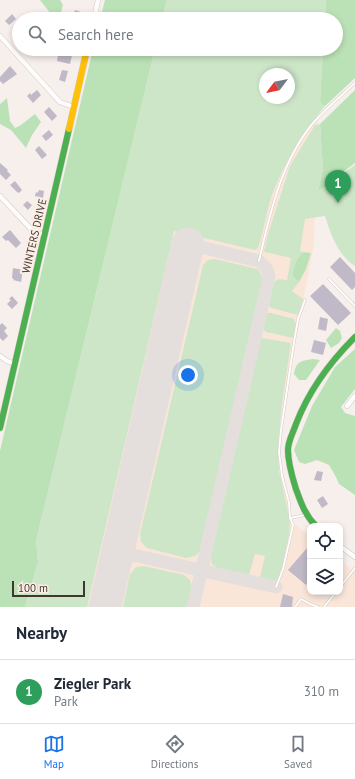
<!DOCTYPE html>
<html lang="en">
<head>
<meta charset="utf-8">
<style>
	:root { --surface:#fff; --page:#f6f6f7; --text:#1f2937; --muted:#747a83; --line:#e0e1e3; --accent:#1a73e8 }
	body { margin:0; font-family:"PT Sans",sans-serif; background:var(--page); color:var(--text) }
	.controls { position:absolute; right:12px; bottom:12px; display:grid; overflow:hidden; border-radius:8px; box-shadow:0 2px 6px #0003 }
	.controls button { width:36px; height:36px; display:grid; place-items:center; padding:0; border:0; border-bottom:1px solid var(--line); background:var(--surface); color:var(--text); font:20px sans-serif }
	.compass { position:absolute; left:259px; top:68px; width:36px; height:36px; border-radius:50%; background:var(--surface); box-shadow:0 2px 6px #0003; rotate:238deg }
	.scale { position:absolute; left:12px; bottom:10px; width:73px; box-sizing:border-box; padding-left:4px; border:2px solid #43362f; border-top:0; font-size:11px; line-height:14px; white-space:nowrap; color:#43362f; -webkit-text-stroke:3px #fbeee6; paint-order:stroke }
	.you { position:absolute; left:188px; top:375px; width:14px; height:14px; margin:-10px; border:3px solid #fff; border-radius:50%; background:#1a73e8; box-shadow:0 0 0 6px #1a73e833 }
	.badge { display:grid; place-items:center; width:26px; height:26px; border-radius:50%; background:var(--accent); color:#fff; font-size:13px; font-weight:700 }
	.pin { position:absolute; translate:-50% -33px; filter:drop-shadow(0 1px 2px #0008) }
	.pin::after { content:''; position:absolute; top:21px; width:14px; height:12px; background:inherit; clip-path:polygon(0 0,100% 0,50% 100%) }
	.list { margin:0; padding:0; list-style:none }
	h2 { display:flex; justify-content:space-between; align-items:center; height:52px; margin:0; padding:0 16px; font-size:17px }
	h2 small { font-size:13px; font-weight:400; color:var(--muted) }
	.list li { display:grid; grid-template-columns:26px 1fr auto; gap:12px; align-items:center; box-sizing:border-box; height:64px; padding:0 16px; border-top:1px solid var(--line) }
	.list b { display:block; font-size:15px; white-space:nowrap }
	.list p { margin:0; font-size:13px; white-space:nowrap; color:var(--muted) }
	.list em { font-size:13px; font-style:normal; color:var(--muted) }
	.icon { flex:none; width:22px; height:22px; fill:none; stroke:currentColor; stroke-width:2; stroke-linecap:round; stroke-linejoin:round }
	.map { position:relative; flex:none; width:355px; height:607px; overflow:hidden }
	.search { position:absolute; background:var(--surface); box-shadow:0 2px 6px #0003; left:12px; right:12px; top:12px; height:44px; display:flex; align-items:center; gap:10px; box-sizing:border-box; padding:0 14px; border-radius:22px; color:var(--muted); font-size:15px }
	.sheet { height:116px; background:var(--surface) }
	nav { display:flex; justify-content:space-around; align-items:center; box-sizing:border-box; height:56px; border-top:1px solid var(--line); background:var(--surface); font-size:11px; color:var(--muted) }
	nav a { display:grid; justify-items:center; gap:2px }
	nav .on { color:var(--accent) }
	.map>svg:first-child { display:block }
	.built { fill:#fae6d9; fill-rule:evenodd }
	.green { fill:#cde6c8; fill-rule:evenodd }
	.forest { fill:#bbe2b7 }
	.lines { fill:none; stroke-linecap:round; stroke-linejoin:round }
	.taxiway { stroke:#e4dfdc; stroke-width:13 }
	.runway { stroke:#e4dfdc; stroke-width:33 }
	.building { fill:#c0b9c7 }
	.lane-casing { stroke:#d4cbc6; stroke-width:3 }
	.street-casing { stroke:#d4cbc6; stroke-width:5.5 }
	.fast-casing { stroke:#d4cbc6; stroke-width:7 }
	.slow-casing { stroke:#d4cbc6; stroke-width:7 }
	.lane { stroke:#fefdfc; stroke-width:2 }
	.street { stroke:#fefdfc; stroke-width:4.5 }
	.fast { stroke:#4caf50; stroke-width:6 }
	.slow { stroke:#ffc107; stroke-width:6 }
	.labels { text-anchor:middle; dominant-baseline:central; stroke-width:4; stroke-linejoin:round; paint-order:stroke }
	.street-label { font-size:11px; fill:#43362f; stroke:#fbeee6 }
</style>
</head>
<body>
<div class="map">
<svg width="355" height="607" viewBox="0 0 355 607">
	<rect width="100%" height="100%" fill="#f6efeb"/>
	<path class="built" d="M158,49H320L314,244L275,449L294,524L310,536V592H340V560L355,572V607H27ZM265,74H289V98H265Z"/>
	<path class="green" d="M167,0H326L325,19H162Z
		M155,49H323L320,101L322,105L325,106C302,133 285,161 272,195C266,212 264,231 258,248L255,250L174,231L87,607H25L38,562L36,541ZM265,74H289V98H265Z
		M320,124L323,169L318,190L355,165V266C338,255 331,235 325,216L305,219L300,251L304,252L297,259L292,275L299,282L292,291L303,299L298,315L271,308C265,302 270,291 272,283L279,279L287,280L291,258L265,252L264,251L268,234L290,166L315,125Z
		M215,259L257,269L261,274L263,282L200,551L195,556L186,558L147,548L141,542L140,534L203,265L208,260Z
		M267,313H271L294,319L296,325L293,338L266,332C260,327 263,319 267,313Z
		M262,338L291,343L282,404L278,446L279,471L290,521L289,535L282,567L277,581L260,577L265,556L255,554L249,575L218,568L212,564L210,555L259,341Z
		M144,566L184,575L190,580L192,588L187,607H123L130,574L136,567Z"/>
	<path class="forest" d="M40,0H60L63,5L61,12L55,19Z
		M105,0H167L162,19H100Z
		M326,0H355V78L325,106L322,105L320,101L323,49H336V19H325Z
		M93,49H155L36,541L38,562L25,607H0V451Z
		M355,90V163L318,191L323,169L320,124Z
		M7,98L10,121L15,128L21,125L35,114L41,122L32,135L26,148L11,130L0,124V104Z
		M304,252L311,253L306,269L299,282L292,275L297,259Z
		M336,328L340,331L342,338L339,343L331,348L326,340Z
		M355,349V389L341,407L345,413L355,416V495L339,484L336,477L329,465L317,460L305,464L299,462L294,450L312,406L335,367Z
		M313,359L320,360L306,380H299L294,374C296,361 301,361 313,359Z"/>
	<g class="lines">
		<path class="taxiway" d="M188,244L259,261L267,269L269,277L193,607
			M121,537L125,547L133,555L276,587
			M114,570L124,559L133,555"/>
		<path class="runway" d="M105,607L188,244"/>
	</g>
	<path class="building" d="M75,10L81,12L80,19H73Z
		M12,14L16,19L9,25L5,21Z
		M66,50L73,51L70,64L57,61L58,55L65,56Z
		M10,66L17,74L3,84L0,81V77Z
		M62,70L68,71L65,82L59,80Z
		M37,90L41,95L33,103L27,96L30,93L31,95Z
		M49,107L57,116L52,121L44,112Z
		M49,130L53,135L46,141L42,136Z
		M39,146L47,155L42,159L35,150Z
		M0,163L8,170L7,171L11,175L6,180L0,174Z
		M15,181L22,190L19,193L17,192L10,185Z
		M39,190L44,191L43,198L35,196L36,192L38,193Z
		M27,201L32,205L28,210L23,205Z
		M10,230L21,243L16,248L8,240L6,241L2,237Z
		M340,257L355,273V287L352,290L330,267Z
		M13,268L23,270L21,282L13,280L14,279L12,278Z
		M323,284L351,313L338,325L310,296Z
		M12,296L18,303L12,309L7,304L11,300L9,299Z
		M320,317L328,319L326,331L318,329Z
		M2,323L7,328L4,331L8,336L3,341L0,338V325Z
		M314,340L326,343L323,355L311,352Z
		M317,471L323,472L321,481L314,480Z
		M323,496L328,504L322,508L317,500Z
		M307,548L310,551V579L306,585L288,570Z
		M283,594L293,597L292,607H280Z"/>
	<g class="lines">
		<g class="lane-casing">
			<path id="lane" d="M259,261C270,213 281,162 313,123C326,108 341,96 355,83
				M329,279L355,306
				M290,518L305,515
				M276,587L283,569L293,525L290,518L289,503L282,476L279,452L281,430L294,342L298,319L305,300
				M340,587L355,568
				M295,607L301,599L310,604L318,607
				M324,607L336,592"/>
		</g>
		<g class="street-casing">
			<path id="street" d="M94,19L98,0
				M0,36L60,102L74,107
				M0,196L30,228L34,231L44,235
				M0,356L7,361L15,364
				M347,406L355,396
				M340,546L355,557"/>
		</g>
		<g class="fast-casing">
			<path id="fast" d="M0,428L69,129
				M316,526C305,515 301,503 296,489C292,476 288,464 288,450C288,441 293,433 296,424C309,390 329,363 355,337"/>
		</g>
		<g class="slow-casing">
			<path id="slow" d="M69,129L87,49"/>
		</g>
		<use href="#lane" class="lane"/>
		<use href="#street" class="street"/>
		<use href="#fast" class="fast"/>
		<use href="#slow" class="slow"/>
	</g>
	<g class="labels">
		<g class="street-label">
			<text transform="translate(34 236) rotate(-77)">WINTERS DRIVE</text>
		</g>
	</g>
</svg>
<div class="controls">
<button><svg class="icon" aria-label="locate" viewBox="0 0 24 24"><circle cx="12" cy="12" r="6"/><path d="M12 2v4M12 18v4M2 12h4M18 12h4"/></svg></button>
<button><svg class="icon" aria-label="layers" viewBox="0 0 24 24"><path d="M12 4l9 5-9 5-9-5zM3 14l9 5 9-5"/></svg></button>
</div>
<svg class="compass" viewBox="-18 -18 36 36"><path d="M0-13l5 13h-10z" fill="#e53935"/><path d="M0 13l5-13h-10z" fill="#747a83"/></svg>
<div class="scale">100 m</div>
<div class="you"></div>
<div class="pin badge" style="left:338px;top:203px;background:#2e9e5b">1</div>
<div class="search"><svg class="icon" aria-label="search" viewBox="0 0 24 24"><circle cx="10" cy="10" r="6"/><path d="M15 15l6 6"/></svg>Search here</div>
</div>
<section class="sheet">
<h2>Nearby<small></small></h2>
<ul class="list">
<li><span class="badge" style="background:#2e9e5b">1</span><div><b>Ziegler Park</b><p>Park</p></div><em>310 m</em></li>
</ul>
</section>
<nav>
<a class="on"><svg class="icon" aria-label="map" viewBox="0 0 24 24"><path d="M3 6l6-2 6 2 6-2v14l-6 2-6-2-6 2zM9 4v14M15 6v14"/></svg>Map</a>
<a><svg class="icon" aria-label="directions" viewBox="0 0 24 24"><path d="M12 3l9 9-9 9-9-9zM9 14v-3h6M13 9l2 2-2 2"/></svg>Directions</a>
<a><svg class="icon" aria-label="saved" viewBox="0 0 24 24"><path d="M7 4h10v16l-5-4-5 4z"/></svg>Saved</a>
</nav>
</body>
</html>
